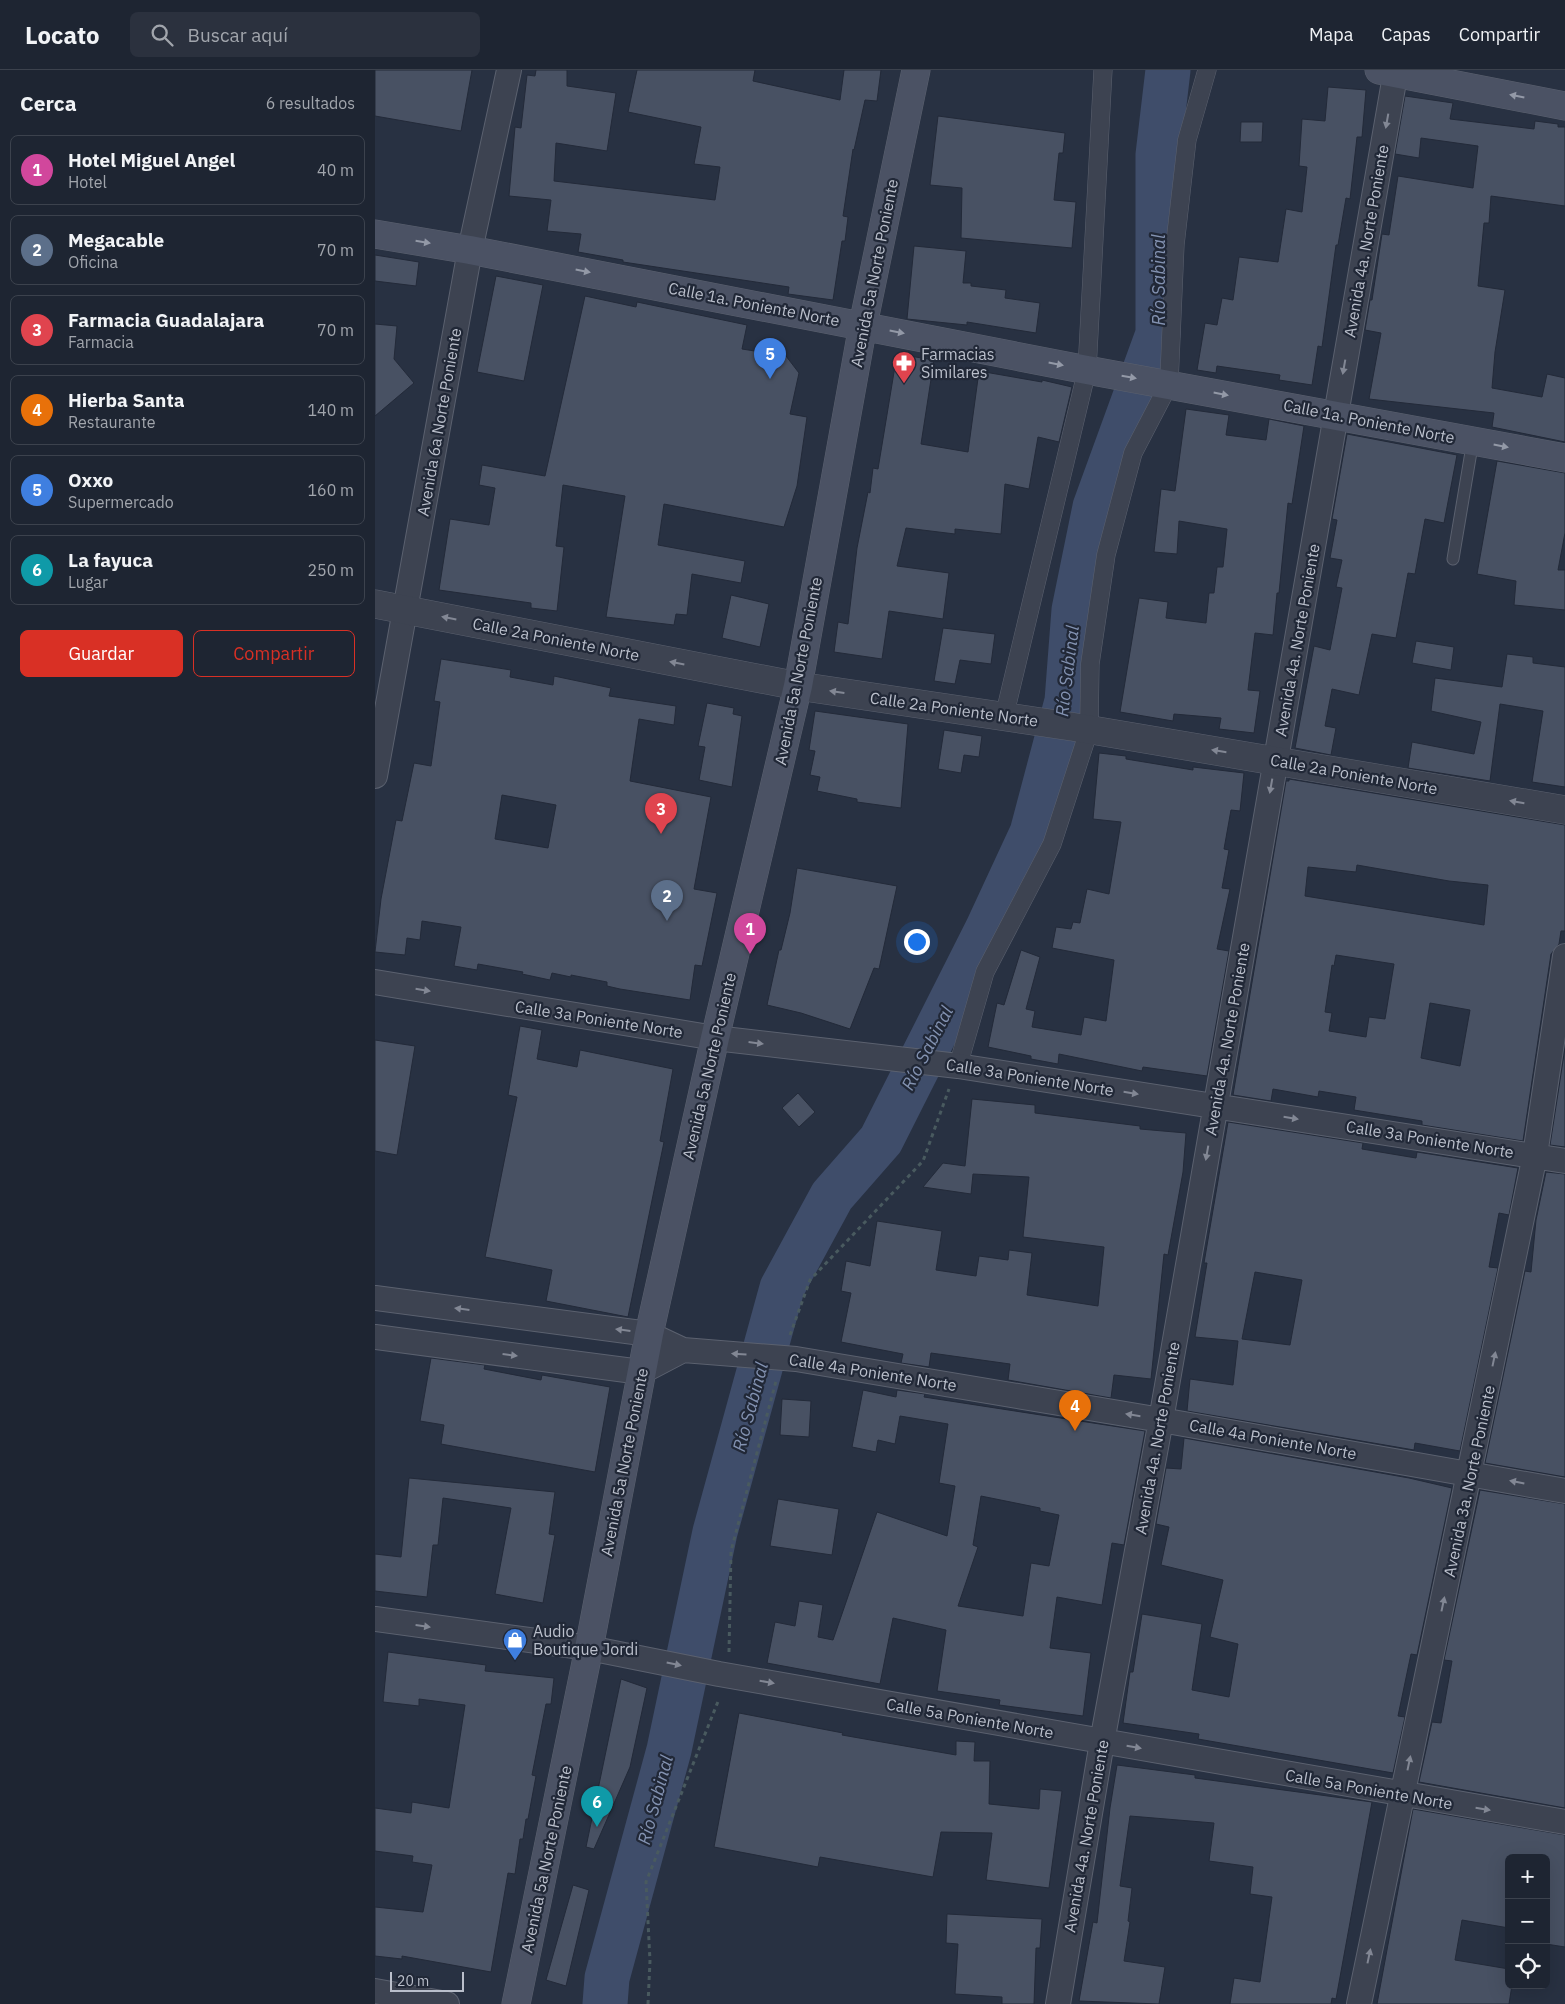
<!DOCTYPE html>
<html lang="es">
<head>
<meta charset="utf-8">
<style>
	:root { --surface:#1e2532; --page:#2b313e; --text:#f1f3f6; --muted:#a1a5ac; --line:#3c424d; --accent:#d93025 }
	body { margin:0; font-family:"IBM Plex Sans",sans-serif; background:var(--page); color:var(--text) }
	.controls { position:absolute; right:15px; bottom:15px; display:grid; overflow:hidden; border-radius:8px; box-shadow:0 5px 20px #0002 }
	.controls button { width:45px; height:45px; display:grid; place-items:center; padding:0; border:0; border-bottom:1px solid var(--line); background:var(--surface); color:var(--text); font:25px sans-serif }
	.scale { position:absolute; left:15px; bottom:12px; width:74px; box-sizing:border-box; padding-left:5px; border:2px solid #babfcb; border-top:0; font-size:14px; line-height:18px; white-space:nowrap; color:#babfcb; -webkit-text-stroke:4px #212837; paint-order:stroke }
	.you { position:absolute; left:541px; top:871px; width:18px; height:18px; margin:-12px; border:4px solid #fff; border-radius:50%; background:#1a73e8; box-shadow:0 0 0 8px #1a73e833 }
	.badge { display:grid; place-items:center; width:32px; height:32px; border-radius:50%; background:var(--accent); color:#fff; font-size:16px; font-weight:700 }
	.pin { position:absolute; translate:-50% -41px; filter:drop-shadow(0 1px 2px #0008) }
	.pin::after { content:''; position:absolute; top:26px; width:18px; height:15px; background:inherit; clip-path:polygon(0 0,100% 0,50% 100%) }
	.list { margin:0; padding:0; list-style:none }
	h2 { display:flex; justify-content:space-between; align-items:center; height:65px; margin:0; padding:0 20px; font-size:21px }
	h2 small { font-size:16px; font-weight:400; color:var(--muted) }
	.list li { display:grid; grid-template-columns:32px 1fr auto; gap:15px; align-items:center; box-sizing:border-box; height:70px; margin:0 10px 10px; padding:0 10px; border:1px solid var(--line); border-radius:8px }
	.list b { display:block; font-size:19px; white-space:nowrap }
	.list p { margin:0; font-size:16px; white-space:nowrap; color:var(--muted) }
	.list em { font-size:16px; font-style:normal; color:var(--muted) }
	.actions { display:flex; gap:10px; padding:15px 20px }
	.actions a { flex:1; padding:11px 0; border:1px solid var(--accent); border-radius:8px; text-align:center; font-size:18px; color:var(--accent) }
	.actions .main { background:var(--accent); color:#fff }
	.icon { flex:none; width:28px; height:28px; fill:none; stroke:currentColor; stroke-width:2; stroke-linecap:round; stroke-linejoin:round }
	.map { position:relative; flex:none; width:1190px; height:1934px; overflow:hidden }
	header { display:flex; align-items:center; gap:30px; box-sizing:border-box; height:70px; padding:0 25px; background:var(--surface); border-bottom:1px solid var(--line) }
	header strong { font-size:24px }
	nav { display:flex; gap:28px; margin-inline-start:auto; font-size:18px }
	.search { width:350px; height:45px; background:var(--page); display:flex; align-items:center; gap:12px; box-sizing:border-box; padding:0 18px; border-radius:8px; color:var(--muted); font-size:19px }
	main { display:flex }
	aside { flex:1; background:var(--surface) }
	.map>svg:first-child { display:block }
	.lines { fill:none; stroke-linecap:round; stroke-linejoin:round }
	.river { stroke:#3f4d6a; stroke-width:45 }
	.building { fill:#485163; stroke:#232a39; fill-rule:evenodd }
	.service-casing { stroke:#5b616f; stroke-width:13 }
	.pedestrian-casing { stroke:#5b616f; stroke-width:19 }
	.minor-casing { stroke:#5b616f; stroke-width:26 }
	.tertiary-casing { stroke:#5b616f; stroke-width:29 }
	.secondary-casing { stroke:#5b616f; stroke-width:29 }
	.path { stroke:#495a5f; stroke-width:3; stroke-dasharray:4 4; stroke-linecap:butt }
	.service { stroke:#3d4351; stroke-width:11 }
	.pedestrian { stroke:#3d4351; stroke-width:18 }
	.minor { stroke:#3d4351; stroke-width:24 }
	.tertiary { stroke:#3d4351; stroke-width:28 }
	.secondary { stroke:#4b5264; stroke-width:28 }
	.oneway { fill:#9399a7 }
	.oneway2 { fill:#828794 }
	.labels { text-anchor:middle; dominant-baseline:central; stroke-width:4.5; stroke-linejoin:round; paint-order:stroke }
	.street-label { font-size:16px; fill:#babfcb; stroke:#212837 }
	.poi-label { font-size:16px; fill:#babfcb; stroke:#212837; text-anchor:start }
	.water-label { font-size:18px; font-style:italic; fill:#8392b1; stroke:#212837 }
</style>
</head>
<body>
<header>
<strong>Locato</strong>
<div class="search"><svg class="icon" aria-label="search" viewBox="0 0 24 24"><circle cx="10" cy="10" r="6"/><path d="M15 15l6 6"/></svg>Buscar aquí</div>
<nav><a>Mapa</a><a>Capas</a><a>Compartir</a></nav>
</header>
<main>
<aside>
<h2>Cerca<small>6 resultados</small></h2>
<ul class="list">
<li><span class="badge" style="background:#d1479c">1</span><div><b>Hotel Miguel Angel</b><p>Hotel</p></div><em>40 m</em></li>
<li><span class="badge" style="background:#5c6f8a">2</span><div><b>Megacable</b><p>Oficina</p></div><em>70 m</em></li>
<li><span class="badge" style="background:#e0444e">3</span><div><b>Farmacia Guadalajara</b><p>Farmacia</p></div><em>70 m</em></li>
<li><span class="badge" style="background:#e8710a">4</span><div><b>Hierba Santa</b><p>Restaurante</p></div><em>140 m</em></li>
<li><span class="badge" style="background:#3f7fe0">5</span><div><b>Oxxo</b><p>Supermercado</p></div><em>160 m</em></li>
<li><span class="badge" style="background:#0f9aa8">6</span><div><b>La fayuca</b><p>Lugar</p></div><em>250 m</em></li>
</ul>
<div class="actions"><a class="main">Guardar</a><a>Compartir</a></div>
</aside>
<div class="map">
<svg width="1190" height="1934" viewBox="0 0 1190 1934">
	<rect width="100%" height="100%" fill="#283142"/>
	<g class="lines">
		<path class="river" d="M230,1934L232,1908L294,1680L340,1462L407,1218L457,1126L506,1070L612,860L657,763L692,631L699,540L720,437L783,264V85L793,0"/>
	</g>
	<path class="building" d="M0,0H97L86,61L0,46Z
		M161,0H192V16L241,23L232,81L181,73L179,111L340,130L345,97L319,94L326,57L253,42L262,0H380L378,11L465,30L469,0H506L502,31L490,30L479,80L478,79L468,146L473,147L470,171H467L458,230L413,224L414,217L248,192V190L203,182L206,164L172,161L176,130L134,126L140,57L146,58L152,5L160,6Z
		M953,17L991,20L987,67H982L975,129L971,128L963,175H961L947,277L943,276L937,315L904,310L905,305L842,296L841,303L822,300L830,253L842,255L847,228L858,230L864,187L903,192L911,139L927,142L932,97L924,96L927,49L950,51Z
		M1030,26L1078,33L1075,49L1159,59L1160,51L1183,54V57H1190V136L1116,126L1114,153H1109L1103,216L1130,220L1120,282L1117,318L1167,327L1172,304L1190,308V372L1117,357L1119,343L994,329L1006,263L990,260L995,230H997L1007,164L1014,165L1023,106L1098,118L1103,76L1046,68L1044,88L1020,84Z
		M563,46L690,63L688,83H684L679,130L701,132L697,178L586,168L587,118L555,115Z
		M866,52H888L887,72H865Z
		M539,176L591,181L588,213H596V216L631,220L630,228L665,233L661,263L592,252V255L532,249Z
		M0,185L44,192L41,216L0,211Z
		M121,206L168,215L149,311L102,302Z
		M210,226L261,237L262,232L372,255L367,279L411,286L424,303L415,344L432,347L422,416L409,457L289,434L283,475L370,491L366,513L317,504L312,545L301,544L299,555L231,547L250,426L188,415L181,476L189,477L182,541L156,538V533L64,520L75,449L114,455L120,418L104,415L107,395L170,406Z
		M0,254L22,256L19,289L39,313L0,346Z
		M522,284L559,290L546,374L593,382L604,301L667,312V310L697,317L684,372L663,367L654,419L630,414L626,464L580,459V464L531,458L522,496L574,503L568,549L514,541L507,589L459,582L463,552L473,554L482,478L493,422L495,423L498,398L503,399Z
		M811,339L854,345L851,365L891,370L894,349L929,356L917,434L913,433L904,523H902L898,565L880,563L873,620L885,621L879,663L844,659L846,648L799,644L798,651L745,642L764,528L793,532L791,548L831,553L834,523H839L842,497H848L852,459L804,451L802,484L779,482L786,419L800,421Z
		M972,364L1082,385L1069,453L1050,449L1040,504L1033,503L1021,568L997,564L984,625L957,619L950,656L961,658L956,685L920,678L939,576L955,580L967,518L961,517L967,490L955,488L962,450L957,449Z
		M1122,391L1190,403V463L1183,500H1190V540L1139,535L1141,511L1102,504Z
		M356,525L394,534L385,577L347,568Z
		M568,558L620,564L616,594L585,590L580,614L559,611Z
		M1041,571L1079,577L1076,600L1037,593Z
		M1132,584L1158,587V593L1190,597V717L1157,712L1168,641L1125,634L1115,711L1033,698L1037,672L1099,684L1106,652L1056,641L1060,608L1127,617Z
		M66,589L136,600L135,607L178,615L179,606L236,618L234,626L301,636L299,655L264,649L255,711L336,727L319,819L342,823L327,896L320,895L315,930L245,919L232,916V912L196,905V907L177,903L175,910L147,904L148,902L103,894L102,900L79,896L86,857L47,851L45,870L32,868L30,885L0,882L6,829L21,750L27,751L39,693L56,696L65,632L59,631ZM127,725L181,735L173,778L120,769Z
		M332,633L359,638L358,644L367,646L357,717L324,710L330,677L323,676Z
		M440,641L533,654L526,738L482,732V729L442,721L445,707L435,705L440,681L434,680Z
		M569,660L607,666L604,687L589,685L586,703L563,699Z
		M724,683L751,686V689L818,700V697L869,703L865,741L856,740L849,779L854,780L847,818L855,819L842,879L854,881L832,1006L768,997L767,1001L684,984L683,994L656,989V986L613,977L622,933L629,935L646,880L665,887L651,939L660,941L657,957L706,965L709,947L731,951L739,890L677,878L681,857L696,859L698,852L705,853L712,819L734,824L746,752L718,749Z
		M914,709L1190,755V861H1186L1184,874L1176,884L1148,1071L1047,1055V1051L979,1040L981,1027L944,1021L943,1027L898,1019L896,1031L858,1025L911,711H914ZM982,795L1074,811L1113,815L1109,855L930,826L933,797L981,802ZM961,885L1019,894L1010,949L994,947L991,967L954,961L957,943L950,942L957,895L959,896ZM1055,933L1095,940L1085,996L1046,988Z
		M422,798L522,816L504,899L499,898L475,959L426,943L392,935L404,880H406L415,843Z
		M145,956L167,960L162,989L202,997L205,980L298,999L285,1071L289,1072L253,1247L171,1231L177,1200L110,1187L142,1027L133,1025Z
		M0,970L40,976L22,1085L0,1081Z
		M1190,978V1077L1175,1075Z
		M423,1023L440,1042L424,1057L407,1038Z
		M597,1029L660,1035V1043L765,1056V1059L811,1063L808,1102L793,1185L789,1184L776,1309L739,1305L736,1328L633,1310L635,1294L556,1283L554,1297L526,1293L528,1284L466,1272L476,1223L466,1221L471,1191L495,1196L502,1151L567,1161L561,1200L601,1206L604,1186L633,1190L634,1180L657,1183L652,1225L723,1236L729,1177L648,1167L654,1107L598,1104L596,1124L548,1117L568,1093L590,1096Z
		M853,1052L988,1073L987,1079L1041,1088L1042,1082L1143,1098L1134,1145L1124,1143L1114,1197L1123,1198L1085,1381L1040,1373L1039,1380L812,1341L815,1309L858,1315L863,1271L820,1267L832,1193H829ZM880,1202L927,1210L915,1275L867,1269Z
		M1171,1102L1190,1104V1407L1110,1393L1150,1201L1156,1202L1161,1150Z
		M56,1288L110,1295L109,1299L166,1310L167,1305L235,1317L220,1402L66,1374L69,1355L45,1351Z
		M488,1320L521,1327L522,1320L550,1324L549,1327L770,1361L749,1475L737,1473L727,1535L682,1527L675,1578L716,1583L708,1646L624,1635L625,1630L562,1621L571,1560L518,1548L505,1614L392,1593L400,1552L420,1556L424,1531L448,1535L443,1567L458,1570L502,1442L572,1466L580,1416L564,1413L573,1354L525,1346L520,1374L503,1370L501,1382L477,1377ZM606,1426L665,1438V1441L684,1445L674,1496L656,1493L648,1546L583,1536L603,1477L598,1475Z
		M407,1329L436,1331L434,1367L405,1365Z
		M809,1368L1034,1408L1077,1418L1042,1585L1036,1584L1023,1646L1030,1647L1018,1703L823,1669L824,1664L748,1653L755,1602H758L767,1544L827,1554L817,1620L854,1627L863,1574L835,1567L848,1510L786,1495L794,1457L781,1454L791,1398L806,1399Z
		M34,1408L180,1422L174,1464L180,1465L168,1533L120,1524L136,1438L68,1428L63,1475H58L52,1527L0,1521V1484L26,1487Z
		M1105,1420L1190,1434V1738L1044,1712L1057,1652L1066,1653L1077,1591L1069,1590Z
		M403,1429L464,1439L457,1485L395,1476Z
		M13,1582L111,1595L110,1601L179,1608L176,1634H171L157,1705L161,1706L153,1749H151L148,1769H145L140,1804L133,1803L116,1902L27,1886V1889L0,1886V1837L48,1842L57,1795L37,1792L38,1786L0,1781V1738L36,1743L37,1732L74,1738L90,1635L44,1629V1636L8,1632Z
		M246,1609L272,1618L255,1697L219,1779L211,1777Z
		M364,1643L468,1663L467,1665L581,1685V1671L600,1672L599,1691H615L614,1734L664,1739L665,1719L687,1721L674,1818L611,1810L617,1763L566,1762L558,1807L445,1787L443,1797L339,1777Z
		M742,1695L820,1705V1708L997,1732L961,1929L957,1928L956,1934H855L859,1908L885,1912L897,1827L875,1824L878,1797L834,1791L839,1753L755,1746L745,1816L757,1818L753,1851L755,1852L749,1891L790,1897L784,1934L704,1931L718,1852L722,1853L735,1738Z
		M1038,1739L1190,1765V1877L1171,1874V1788H1134V1858L1087,1850L1080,1890L1134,1899V1915H1137L1134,1934H1002Z
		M198,1815L214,1820L191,1916L171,1910Z
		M572,1844L667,1849L665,1878H661L659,1934H627V1927L580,1924L583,1874L571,1873Z"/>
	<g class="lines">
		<g class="service-casing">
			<path id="service" d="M1078,489L1098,370"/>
		</g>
		<g class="pedestrian-casing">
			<path id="pedestrian" d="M629,647L712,300L728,0
				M583,996L610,902L677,774L714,660L715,594L731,485L758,383L794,314L800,175L812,70L832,0"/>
		</g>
		<g class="minor-casing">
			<path id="minor" d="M0,706L95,180L134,0
				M0,912L340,968L583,996L1190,1091
				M0,1228L274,1264L308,1280L421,1289L786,1350L1190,1421
				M0,1267L266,1302L308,1280
				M0,1549L214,1578L344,1604L1190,1752
				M0,1921L72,1934
				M683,1934L727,1672L786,1350L1021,0
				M984,1934L1160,1085L1190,886"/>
		</g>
		<g class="tertiary-casing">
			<path id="tertiary" d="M0,534L423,616L699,657L1190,740"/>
		</g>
		<g class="secondary-casing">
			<path id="secondary" d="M1004,0L1190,36
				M0,164L95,180L712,300L1190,388
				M141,1934L214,1578L274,1264L340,968L423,616L488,255L541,0"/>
		</g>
		<path class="path" d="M415,1265L435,1210L548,1091L574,1019
			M354,1582L356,1481L401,1311
			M273,1934L275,1891L271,1812L344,1629"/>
		<use href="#service" class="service"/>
		<use href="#pedestrian" class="pedestrian"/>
		<use href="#minor" class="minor"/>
		<use href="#tertiary" class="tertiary"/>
		<use href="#secondary" class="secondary"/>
	</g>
	<defs><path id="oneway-solid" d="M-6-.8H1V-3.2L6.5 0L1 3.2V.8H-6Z" transform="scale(1.25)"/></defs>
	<g class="oneway">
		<use href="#oneway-solid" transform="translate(1142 26) rotate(-169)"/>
		<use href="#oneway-solid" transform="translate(48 172) rotate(9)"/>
		<use href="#oneway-solid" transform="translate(208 201) rotate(11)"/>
		<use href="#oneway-solid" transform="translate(522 262) rotate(11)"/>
		<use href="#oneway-solid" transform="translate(681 294) rotate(11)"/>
		<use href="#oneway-solid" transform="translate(754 307) rotate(10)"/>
		<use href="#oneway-solid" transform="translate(846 324) rotate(11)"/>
		<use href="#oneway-solid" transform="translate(1126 376) rotate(11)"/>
	</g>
	<g class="oneway2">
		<use href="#oneway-solid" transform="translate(1012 51) rotate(100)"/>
		<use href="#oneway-solid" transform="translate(969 297) rotate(100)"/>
		<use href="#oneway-solid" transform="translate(74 548) rotate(-169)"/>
		<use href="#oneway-solid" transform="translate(302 593) rotate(-169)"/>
		<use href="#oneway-solid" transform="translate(462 622) rotate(-172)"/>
		<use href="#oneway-solid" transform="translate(844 681) rotate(-171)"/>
		<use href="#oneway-solid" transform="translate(896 716) rotate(100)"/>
		<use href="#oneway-solid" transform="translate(1142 732) rotate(-170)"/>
		<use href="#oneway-solid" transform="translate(48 920) rotate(9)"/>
		<use href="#oneway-solid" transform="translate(381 973) rotate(7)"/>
		<use href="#oneway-solid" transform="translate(756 1023) rotate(9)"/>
		<use href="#oneway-solid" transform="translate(916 1048) rotate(9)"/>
		<use href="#oneway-solid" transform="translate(832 1083) rotate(100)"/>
		<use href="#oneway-solid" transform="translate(87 1239) rotate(-173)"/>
		<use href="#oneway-solid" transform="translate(248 1260) rotate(-173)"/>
		<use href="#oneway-solid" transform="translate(364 1284) rotate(-176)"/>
		<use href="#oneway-solid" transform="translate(135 1285) rotate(7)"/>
		<use href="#oneway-solid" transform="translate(1119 1289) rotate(-78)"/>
		<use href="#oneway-solid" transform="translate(758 1345) rotate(-171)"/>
		<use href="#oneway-solid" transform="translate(1142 1412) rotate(-169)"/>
		<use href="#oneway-solid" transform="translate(1068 1534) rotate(-78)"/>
		<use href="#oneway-solid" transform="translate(48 1556) rotate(8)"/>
		<use href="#oneway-solid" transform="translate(299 1594) rotate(12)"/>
		<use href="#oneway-solid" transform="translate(392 1612) rotate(10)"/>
		<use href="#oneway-solid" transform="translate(759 1677) rotate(10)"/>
		<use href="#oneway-solid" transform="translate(1034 1693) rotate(-78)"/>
		<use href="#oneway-solid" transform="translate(1108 1739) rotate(9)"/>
		<use href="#oneway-solid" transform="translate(994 1886) rotate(-78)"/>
	</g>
	<defs>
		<g id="pharmacy-pin" transform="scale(1.25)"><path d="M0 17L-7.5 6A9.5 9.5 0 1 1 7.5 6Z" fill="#e0444e" stroke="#212837"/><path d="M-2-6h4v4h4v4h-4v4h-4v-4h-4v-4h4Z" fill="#fff"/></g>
		<g id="shop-pin" transform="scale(1.25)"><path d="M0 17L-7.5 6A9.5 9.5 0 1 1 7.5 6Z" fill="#3f7fe0" stroke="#212837"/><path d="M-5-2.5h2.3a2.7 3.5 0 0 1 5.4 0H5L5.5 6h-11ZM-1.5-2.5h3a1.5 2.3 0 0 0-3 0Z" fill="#fff"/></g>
	</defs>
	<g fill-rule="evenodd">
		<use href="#pharmacy-pin" x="529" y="293"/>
		<use href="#shop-pin" x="140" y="1570"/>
	</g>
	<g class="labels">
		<g class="street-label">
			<text transform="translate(991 171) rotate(-80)">Avenida 4a. Norte Poniente</text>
			<text transform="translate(499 203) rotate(-79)">Avenida 5a Norte Poniente</text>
			<text transform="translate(379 234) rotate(11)">Calle 1a. Poniente Norte</text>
			<text transform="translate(994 351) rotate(11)">Calle 1a. Poniente Norte</text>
			<text transform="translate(64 352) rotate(-80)">Avenida 6a Norte Poniente</text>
			<text transform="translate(181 569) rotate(11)">Calle 2a Poniente Norte</text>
			<text transform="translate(922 570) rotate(-80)">Avenida 4a. Norte Poniente</text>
			<text transform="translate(423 601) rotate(-79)">Avenida 5a Norte Poniente</text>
			<text transform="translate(579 639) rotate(8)">Calle 2a Poniente Norte</text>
			<text transform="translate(979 704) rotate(10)">Calle 2a Poniente Norte</text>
			<text transform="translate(224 949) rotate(9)">Calle 3a Poniente Norte</text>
			<text transform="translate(852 969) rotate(-80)">Avenida 4a. Norte Poniente</text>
			<text transform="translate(334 996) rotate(-77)">Avenida 5a Norte Poniente</text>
			<text transform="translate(655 1007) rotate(9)">Calle 3a Poniente Norte</text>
			<text transform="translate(1055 1069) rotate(9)">Calle 3a Poniente Norte</text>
			<text transform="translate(498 1302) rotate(9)">Calle 4a Poniente Norte</text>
			<text transform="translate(782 1368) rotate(-80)">Avenida 4a. Norte Poniente</text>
			<text transform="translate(898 1369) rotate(10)">Calle 4a Poniente Norte</text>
			<text transform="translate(249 1392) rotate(-79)">Avenida 5a Norte Poniente</text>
			<text transform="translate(1094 1411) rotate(-78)">Avenida 3a. Norte Poniente</text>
			<text transform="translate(595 1648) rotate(10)">Calle 5a Poniente Norte</text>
			<text transform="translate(994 1719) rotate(10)">Calle 5a Poniente Norte</text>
			<text transform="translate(711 1766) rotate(-80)">Avenida 4a. Norte Poniente</text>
			<text transform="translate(171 1789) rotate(-78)">Avenida 5a Norte Poniente</text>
		</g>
		<g class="poi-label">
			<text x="546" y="284">Farmacias<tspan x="546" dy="18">Similares</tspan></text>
			<text x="158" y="1561">Audio<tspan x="158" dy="18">Boutique Jordi</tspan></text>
		</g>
		<g class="water-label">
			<text transform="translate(783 210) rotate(-90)">Río Sabinal</text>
			<text transform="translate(692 601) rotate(-83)">Río Sabinal</text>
			<text transform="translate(552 978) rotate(-63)">Río Sabinal</text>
			<text transform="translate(375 1337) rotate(-75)">Río Sabinal</text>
			<text transform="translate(280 1730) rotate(-75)">Río Sabinal</text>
		</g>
	</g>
</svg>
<div class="controls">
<button>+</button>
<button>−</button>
<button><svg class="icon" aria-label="locate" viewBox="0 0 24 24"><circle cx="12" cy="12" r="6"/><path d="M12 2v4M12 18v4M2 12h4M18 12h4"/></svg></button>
</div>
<div class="scale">20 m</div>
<div class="you"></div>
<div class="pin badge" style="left:375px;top:884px;background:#d1479c">1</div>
<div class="pin badge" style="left:292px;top:851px;background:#5c6f8a">2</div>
<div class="pin badge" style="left:286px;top:764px;background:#e0444e">3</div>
<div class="pin badge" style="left:700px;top:1361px;background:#e8710a">4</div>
<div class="pin badge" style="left:395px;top:309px;background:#3f7fe0">5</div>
<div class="pin badge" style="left:222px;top:1757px;background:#0f9aa8">6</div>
</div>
</main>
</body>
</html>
